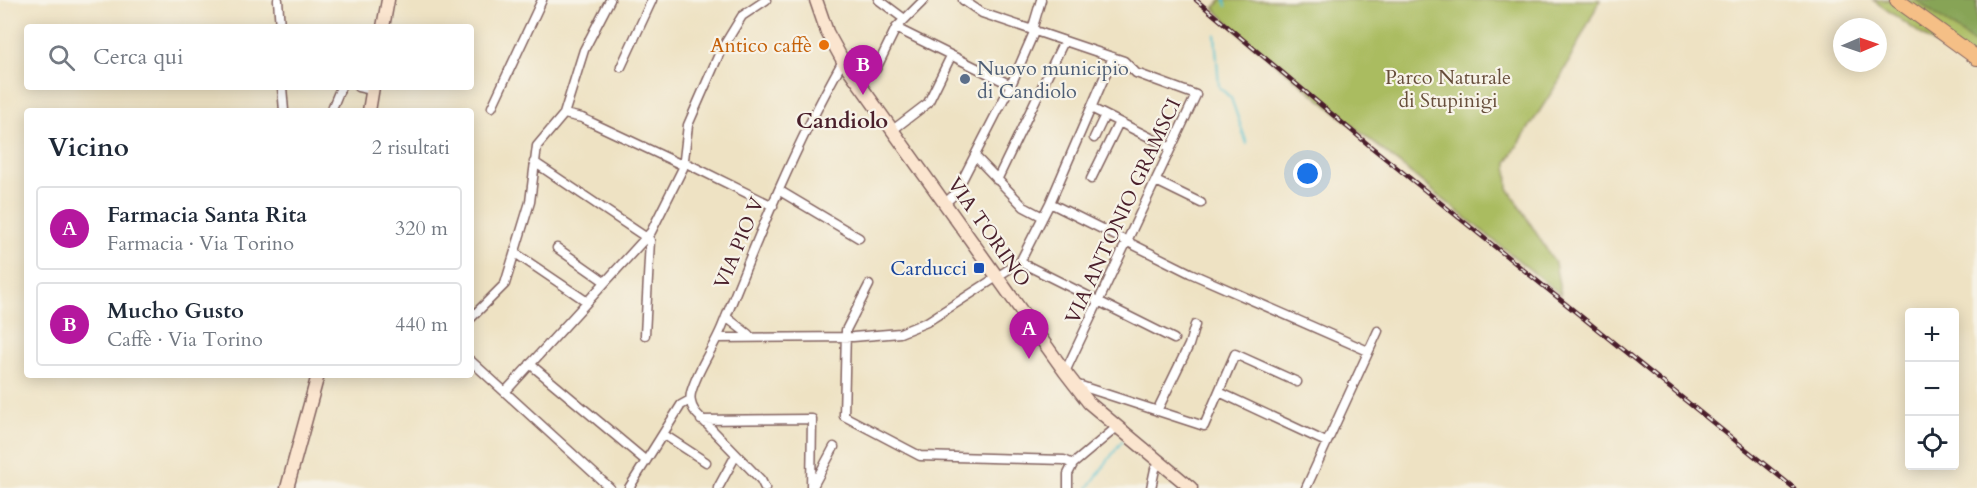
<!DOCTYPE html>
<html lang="it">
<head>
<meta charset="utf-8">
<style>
	:root { --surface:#fff; --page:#f2f2f3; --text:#1f2937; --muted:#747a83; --line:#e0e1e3; --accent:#b5179e }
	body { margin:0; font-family:Cardo,serif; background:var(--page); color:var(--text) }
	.controls { position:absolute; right:18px; bottom:18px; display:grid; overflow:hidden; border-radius:6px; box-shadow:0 3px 15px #0003 }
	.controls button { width:54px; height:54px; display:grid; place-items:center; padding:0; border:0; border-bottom:2px solid var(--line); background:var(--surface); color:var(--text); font:30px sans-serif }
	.compass { position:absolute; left:1833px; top:18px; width:54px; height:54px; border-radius:50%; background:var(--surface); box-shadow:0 3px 15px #0003; rotate:88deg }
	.you { position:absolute; left:1308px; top:174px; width:21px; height:21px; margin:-15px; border:4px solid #fff; border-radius:50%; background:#1a73e8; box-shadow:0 0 0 9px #1a73e833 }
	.badge { display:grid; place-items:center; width:39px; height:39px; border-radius:50%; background:var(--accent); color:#fff; font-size:20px; font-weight:700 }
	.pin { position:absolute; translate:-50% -50px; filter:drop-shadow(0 2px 3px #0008) }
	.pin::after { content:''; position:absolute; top:32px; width:21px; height:18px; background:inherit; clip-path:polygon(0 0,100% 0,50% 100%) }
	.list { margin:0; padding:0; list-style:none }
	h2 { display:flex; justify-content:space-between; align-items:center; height:78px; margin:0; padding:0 24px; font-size:26px }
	h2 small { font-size:20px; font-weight:400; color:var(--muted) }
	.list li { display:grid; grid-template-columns:39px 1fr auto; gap:18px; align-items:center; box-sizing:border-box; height:84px; margin:0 12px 12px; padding:0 12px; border:2px solid var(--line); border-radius:6px }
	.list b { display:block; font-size:22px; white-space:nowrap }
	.list p { margin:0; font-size:20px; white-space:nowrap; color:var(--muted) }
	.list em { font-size:20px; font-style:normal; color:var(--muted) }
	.icon { flex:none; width:33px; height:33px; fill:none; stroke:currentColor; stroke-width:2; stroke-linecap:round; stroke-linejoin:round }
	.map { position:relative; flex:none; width:1977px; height:488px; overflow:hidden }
	.search { position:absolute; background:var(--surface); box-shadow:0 3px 15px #0003; left:24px; top:24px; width:450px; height:66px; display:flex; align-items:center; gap:15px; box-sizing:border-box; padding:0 21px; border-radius:6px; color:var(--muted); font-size:22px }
	.panel { position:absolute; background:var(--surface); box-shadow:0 3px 15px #0003; left:24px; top:108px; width:450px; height:270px; border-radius:6px }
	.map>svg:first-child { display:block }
	.green { fill:#aabc60; stroke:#7a6e46; stroke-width:1.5 }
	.forest { fill:#87a456; stroke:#686240; stroke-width:1.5 }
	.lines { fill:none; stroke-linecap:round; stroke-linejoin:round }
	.stream { stroke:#57c2d1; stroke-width:2 }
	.street-casing { stroke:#836360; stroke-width:11 }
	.secondary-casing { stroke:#836360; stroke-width:15 }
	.primary-casing { stroke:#836360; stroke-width:16 }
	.street { stroke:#fff; stroke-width:8 }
	.secondary { stroke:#fbe5cf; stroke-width:12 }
	.primary { stroke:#f5bf86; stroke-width:14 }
	.rail-casing { stroke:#4a1f2b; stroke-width:4.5 }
	.rail { stroke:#f7f3e8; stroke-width:2; stroke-dasharray:7; stroke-linecap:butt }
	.food-dot { fill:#e8710a; stroke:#f7f3e8; stroke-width:2 }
	.service-dot { fill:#5c6f8a; stroke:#f7f3e8; stroke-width:2 }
	.transit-dot { fill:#1a4fb4; stroke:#f7f3e8; stroke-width:2 }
	.labels { text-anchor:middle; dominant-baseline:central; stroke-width:4.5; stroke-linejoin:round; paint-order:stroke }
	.food-label { font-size:20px; fill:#c56008; stroke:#f7f3e8; text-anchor:end }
	.service-label { font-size:20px; fill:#4e5e75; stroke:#f7f3e8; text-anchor:start }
	.park-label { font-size:20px; fill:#674e3b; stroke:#f7f3e8 }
	.street-label { font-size:20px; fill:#4a1f2b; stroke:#f7f3e8 }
	.transit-label { font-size:20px; fill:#164399; stroke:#f7f3e8; text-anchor:end }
	.quarter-label { font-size:22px; font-weight:bold; fill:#4a1f2b; stroke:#f7f3e8 }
</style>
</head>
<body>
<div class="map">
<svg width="1977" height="488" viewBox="0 0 1977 488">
	<rect width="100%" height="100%" fill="#f7f3e8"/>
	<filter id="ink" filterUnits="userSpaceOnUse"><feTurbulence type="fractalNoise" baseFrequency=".0167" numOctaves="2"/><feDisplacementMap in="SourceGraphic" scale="12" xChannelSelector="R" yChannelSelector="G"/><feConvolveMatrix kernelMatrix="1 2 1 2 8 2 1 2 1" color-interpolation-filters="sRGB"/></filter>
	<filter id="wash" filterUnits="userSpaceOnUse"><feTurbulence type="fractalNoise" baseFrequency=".008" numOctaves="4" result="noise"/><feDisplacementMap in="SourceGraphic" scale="24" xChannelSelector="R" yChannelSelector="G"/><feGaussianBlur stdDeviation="1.35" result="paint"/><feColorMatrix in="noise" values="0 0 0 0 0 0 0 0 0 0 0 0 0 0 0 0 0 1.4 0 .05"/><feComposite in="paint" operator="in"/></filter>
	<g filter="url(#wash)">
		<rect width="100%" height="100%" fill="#eee2c3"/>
		<path class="green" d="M1222,0H1600L1559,81L1507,162L1508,188L1555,263L1561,295L1242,36L1214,8Z
			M1873,0H1977V74Z"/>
		<path class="forest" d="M1916,0H1977V45Z"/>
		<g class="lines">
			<path class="stream" d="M1225,0L1226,6
				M1215,34L1219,87L1231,98L1247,144
				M1088,488L1122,441"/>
		</g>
	</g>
	<g filter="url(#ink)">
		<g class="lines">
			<g class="street-casing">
				<path id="street" d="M278,0L280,27
					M879,0L903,18
					M963,0L982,13L1124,61L1136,73L1196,95L1065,372
					M896,28L1011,85
					M1032,30L1041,0
					M621,67L652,0
					M858,81L876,69L896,28L924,0
					M282,87L284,111
					M358,87L372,90
					M492,107L542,0
					M1091,108L1171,148
					M331,111L341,87
					M564,114L582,118L680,164H688L773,206
					M894,129L928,103L951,56
					M1094,138L1105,115
					M975,156L1024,207L1043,217
					M534,162L650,240L645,335
					M1091,179L1119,122
					M997,180L1064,41
					M1156,181L1201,203
					M780,191L859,238
					M945,203L955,194L1011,85L1035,30
					M1050,203L1190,273L1368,351
					M557,248L604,281
					M515,253L586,301
					M1020,262L1174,339
					M869,285L846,330L844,416L920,456L1064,460L1073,464
					M726,317L748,334
					M471,318L505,284L530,202L537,146L564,114L584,50L610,0
					M718,338L853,337L900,333L927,322L1020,262L1050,203L1113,57
					M471,361L610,488
					M530,364L646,461
					M1075,384L1204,426L1235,354L1297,382
					M505,392L651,232L683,168L688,125L720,52L742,16L766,0
					M1219,392L1326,442
					M1157,411L1189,345L1195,325
					M701,420L812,419L811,488
					M663,434L706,462
					M629,488L681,405L690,400
					M718,488L736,455
					M765,488L761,480L697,414C692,408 689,402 691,393C697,370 713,349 722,327C758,237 795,145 843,61
					M812,488L834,447
					M1068,488V474L1073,464L1117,427
					M1151,488L1155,469L1160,463
					M1306,488L1378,331"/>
			</g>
			<g class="secondary-casing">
				<path id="secondary" d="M816,0L827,32L843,61L1065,372L1089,403L1191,488
					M383,27L388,0
					M369,111L373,87
					M287,488L318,375"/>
			</g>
			<g class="primary-casing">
				<path id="primary" d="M1897,0L1977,58"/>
			</g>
			<use href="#street" class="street"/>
			<use href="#secondary" class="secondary"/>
			<use href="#primary" class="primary"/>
			<g class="rail-casing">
				<path id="rail" d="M1196,0L1370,146L1794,488"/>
			</g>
			<use href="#rail" class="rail"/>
		</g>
	</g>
	<circle class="food-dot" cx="824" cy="45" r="6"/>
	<circle class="service-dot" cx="965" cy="79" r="6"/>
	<rect class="transit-dot" x="973" y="262" width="12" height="12" rx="3"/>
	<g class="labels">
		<g class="food-label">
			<text x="812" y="45">Antico caffè</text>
		</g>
		<g class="service-label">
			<text x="977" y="68">Nuovo municipio<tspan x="977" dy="23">di Candiolo</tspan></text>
		</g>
		<g class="park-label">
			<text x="1448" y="77">Parco Naturale<tspan x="1448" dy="23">di Stupinigi</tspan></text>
		</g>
		<g class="street-label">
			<text transform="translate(1123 211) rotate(-65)">VIA ANTONIO GRAMSCI</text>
			<text transform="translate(989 232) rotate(55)">VIA TORINO</text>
			<text transform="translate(739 243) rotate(-67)">VIA PIO V</text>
		</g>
		<g class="transit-label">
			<text x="967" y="268">Carducci</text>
		</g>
		<g class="quarter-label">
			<text x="842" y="121">Candiolo</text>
		</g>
	</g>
</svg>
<div class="controls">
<button>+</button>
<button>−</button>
<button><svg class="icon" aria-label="locate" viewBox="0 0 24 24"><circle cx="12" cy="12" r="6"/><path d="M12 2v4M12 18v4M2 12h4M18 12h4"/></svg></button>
</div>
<svg class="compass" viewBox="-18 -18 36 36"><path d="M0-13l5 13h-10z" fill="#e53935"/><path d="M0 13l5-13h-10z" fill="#747a83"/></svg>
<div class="you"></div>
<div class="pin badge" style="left:1029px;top:359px">A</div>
<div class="pin badge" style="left:863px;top:95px">B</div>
<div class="search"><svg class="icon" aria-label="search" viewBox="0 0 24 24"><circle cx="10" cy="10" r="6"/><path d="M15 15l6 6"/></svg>Cerca qui</div>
<section class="panel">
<h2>Vicino<small>2 risultati</small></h2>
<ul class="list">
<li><span class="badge">A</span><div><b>Farmacia Santa Rita</b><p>Farmacia · Via Torino</p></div><em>320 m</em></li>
<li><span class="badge">B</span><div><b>Mucho Gusto</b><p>Caffè · Via Torino</p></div><em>440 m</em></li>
</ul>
</section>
</div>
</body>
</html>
